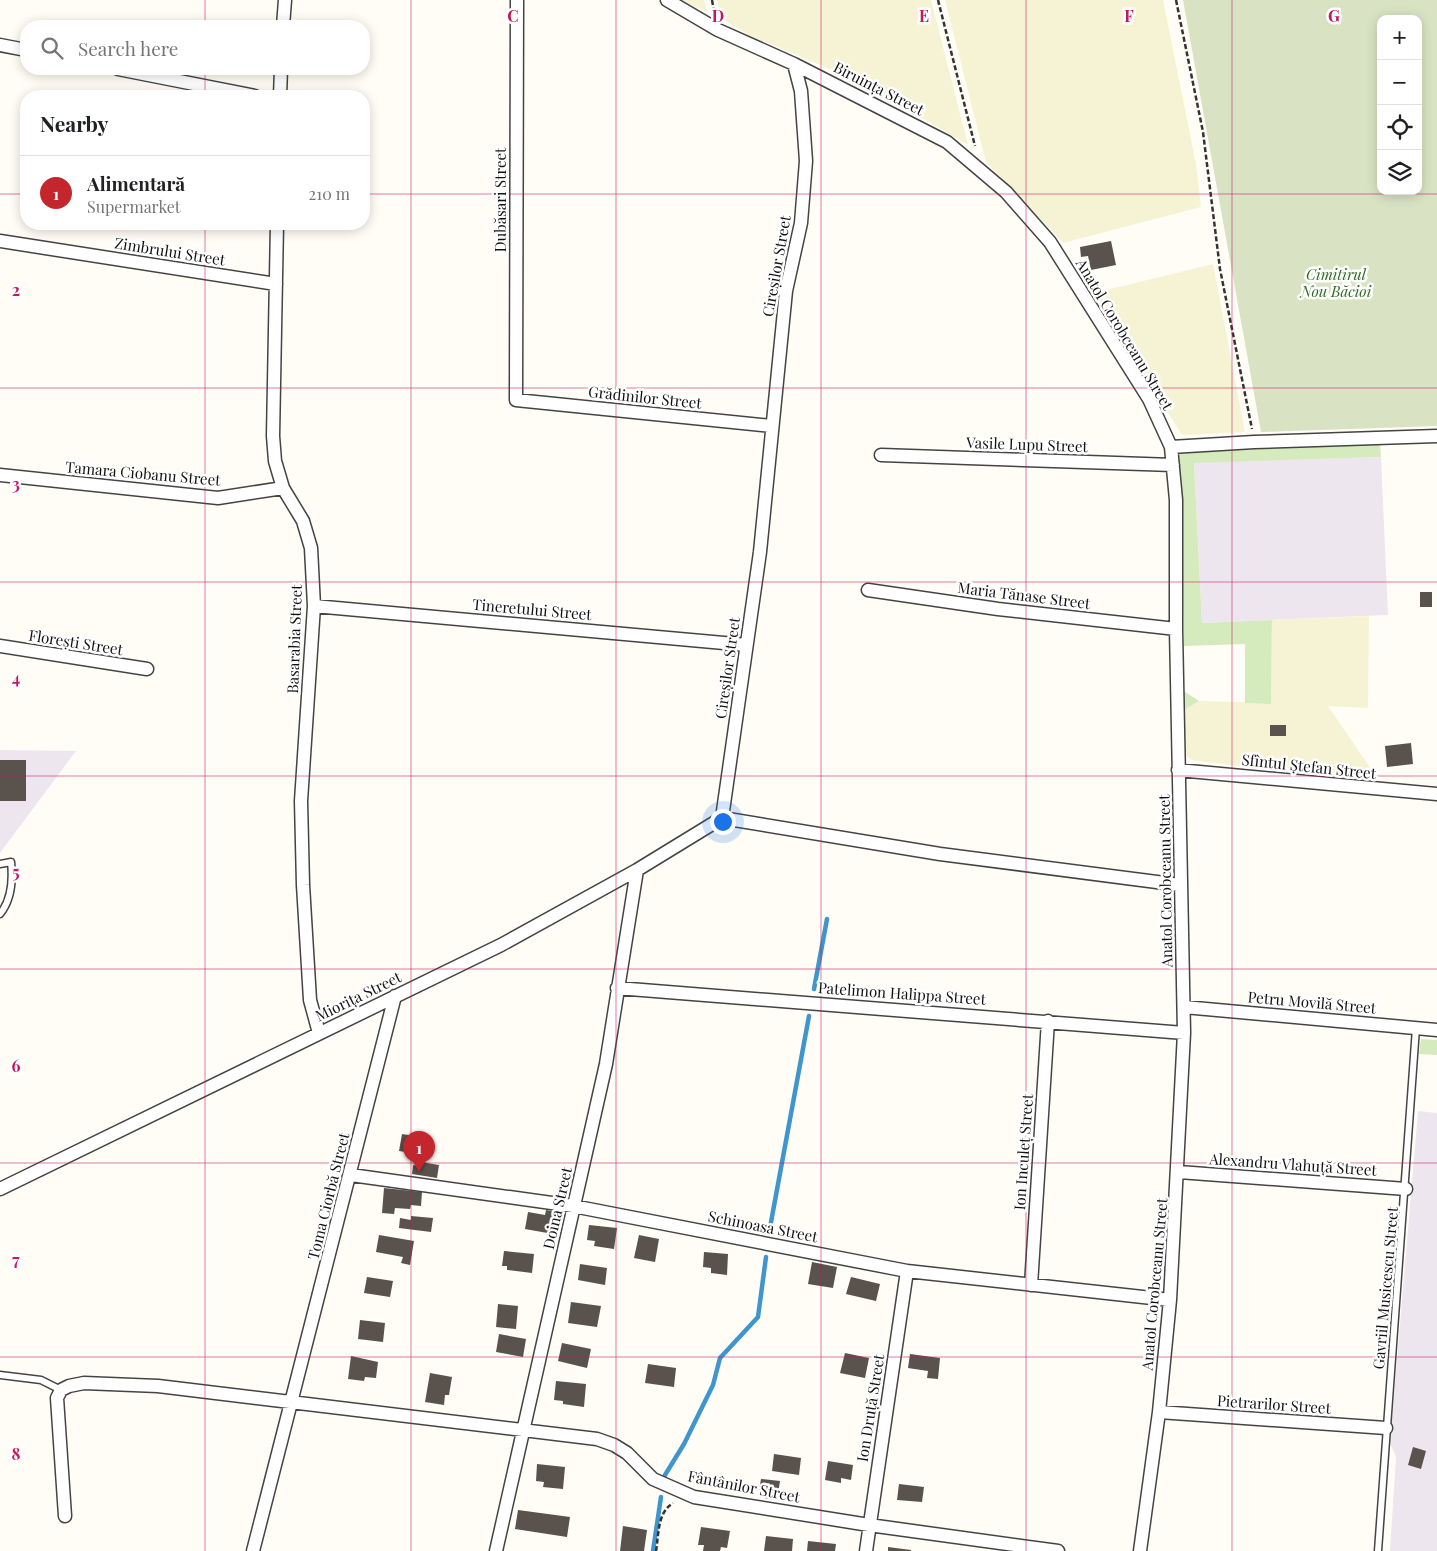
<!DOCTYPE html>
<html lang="en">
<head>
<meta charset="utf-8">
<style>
	:root { --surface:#fff; --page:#f2f2f2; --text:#202124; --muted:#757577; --line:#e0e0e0; --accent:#c4262e }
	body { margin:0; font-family:"Playfair Display",serif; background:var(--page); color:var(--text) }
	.controls { position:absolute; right:15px; top:15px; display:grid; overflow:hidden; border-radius:10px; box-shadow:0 2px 12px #0003 }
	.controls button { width:45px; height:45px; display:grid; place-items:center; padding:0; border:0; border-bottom:1px solid var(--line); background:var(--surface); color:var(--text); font:25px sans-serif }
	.you { position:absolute; left:722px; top:821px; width:18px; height:18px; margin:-12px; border:4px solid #fff; border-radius:50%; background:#1a73e8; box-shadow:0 0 0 8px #1a73e833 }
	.badge { display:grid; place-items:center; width:32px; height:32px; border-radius:50%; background:var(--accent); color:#fff; font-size:16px; font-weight:700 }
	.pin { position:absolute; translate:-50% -41px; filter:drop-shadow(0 1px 2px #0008) }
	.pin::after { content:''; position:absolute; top:26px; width:18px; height:15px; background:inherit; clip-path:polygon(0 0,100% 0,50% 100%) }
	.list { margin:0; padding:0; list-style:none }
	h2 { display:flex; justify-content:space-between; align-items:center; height:65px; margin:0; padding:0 20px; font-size:21px }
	h2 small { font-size:16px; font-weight:400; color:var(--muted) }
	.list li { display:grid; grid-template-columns:32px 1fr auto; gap:15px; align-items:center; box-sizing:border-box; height:75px; padding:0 20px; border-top:1px solid var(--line) }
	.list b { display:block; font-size:19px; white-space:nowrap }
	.list p { margin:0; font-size:16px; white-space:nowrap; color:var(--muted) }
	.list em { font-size:16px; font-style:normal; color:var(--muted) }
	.icon { flex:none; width:28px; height:28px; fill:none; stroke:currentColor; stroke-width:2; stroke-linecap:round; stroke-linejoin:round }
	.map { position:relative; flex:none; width:1437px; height:1551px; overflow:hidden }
	.search { position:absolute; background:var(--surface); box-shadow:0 2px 12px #0003; left:20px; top:20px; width:350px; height:55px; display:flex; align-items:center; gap:12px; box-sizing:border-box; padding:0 18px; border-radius:20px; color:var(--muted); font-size:19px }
	.panel { position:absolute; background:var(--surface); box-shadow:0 2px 12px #0003; left:20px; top:90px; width:350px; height:140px; border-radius:20px }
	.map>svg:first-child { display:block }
	.industrial { fill:#eee6ef }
	.farmland { fill:#f6f3d4 }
	.green { fill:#d5ebbd }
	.cemetery { fill:#d9e3c4; fill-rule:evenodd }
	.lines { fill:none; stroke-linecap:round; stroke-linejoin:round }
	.stream { stroke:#3f96cf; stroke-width:4.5 }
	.building { fill:#5a524d }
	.lane-casing { stroke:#444; stroke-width:9 }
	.street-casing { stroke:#444; stroke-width:15 }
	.path { stroke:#333; stroke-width:2.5; stroke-dasharray:5 2.5; stroke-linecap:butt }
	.lane { stroke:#fff; stroke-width:6 }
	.street { stroke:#fff; stroke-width:12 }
	.grid { fill:none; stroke:#c2185b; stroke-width:1; stroke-opacity:0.55 }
	.labels { text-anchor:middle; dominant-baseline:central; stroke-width:5; stroke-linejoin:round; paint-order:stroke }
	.street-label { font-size:15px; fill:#111; stroke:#fff }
	.park-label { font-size:15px; font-style:italic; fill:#2f6b1f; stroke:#fff }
	.grid-label { font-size:16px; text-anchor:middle; font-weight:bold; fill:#c2185b; stroke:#fff; stroke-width:5; stroke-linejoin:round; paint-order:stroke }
</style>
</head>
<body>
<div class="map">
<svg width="1437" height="1551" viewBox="0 0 1437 1551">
	<rect width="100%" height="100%" fill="#fffdf5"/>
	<path class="industrial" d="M1381,457L1388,615L1202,623L1194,462Z
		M0,750L76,751L0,853Z
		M1418,1111L1437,1113V1551H1390L1396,1457L1390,1443Z"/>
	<path class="farmland" d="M681,0H704L707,12Z
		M717,0H931L968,145L863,83L751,36L721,18Z
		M945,0H1163L1196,164L1201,207L1063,243L986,162Z
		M1213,264L1245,432L1182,435L1094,293Z
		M1369,616L1368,708L1328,706L1382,785L1192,760L1185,755L1184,710L1199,701L1271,703L1272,620Z"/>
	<path class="green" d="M1380,443L1381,457L1194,463L1202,623L1272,620L1271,704L1245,703V644L1184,646L1182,508L1178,453Z
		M1184,691L1199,701L1184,710Z
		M1421,1039L1437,1040V1055L1419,1054Z"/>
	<path class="cemetery" d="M1183,0H1437V426L1261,432ZM1381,19H1418V191H1381Z"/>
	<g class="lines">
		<path class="stream" d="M814,989L827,919
			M769,1233L809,1016
			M665,1475L684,1444L713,1385L720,1358L758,1317L766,1257
			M653,1551L661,1497"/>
	</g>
	<path class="building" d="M1111,241L1116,265L1091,270L1088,256L1081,257L1080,247Z
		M1420,592H1432V607H1420Z
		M1270,725H1286V736H1270Z
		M1411,743L1413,764L1387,767L1385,746Z
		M0,760H26V801H0Z
		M402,1134L427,1138L425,1155L399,1151Z
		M421,1162L439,1165L437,1178L412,1174L413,1165L421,1167Z
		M384,1188L422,1192L421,1206L411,1205L410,1209L395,1208L394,1214L382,1213Z
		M546,1210L563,1213L562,1221L555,1220L553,1234L525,1229L528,1212L545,1215Z
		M411,1216L433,1218L431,1232L399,1228L400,1218L411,1220Z
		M589,1225L617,1228L614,1249L594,1246L595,1241L587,1240Z
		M379,1235L414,1241L410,1265L401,1263L403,1257L376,1252Z
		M639,1235L659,1239L655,1262L634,1258Z
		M504,1251L534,1254L532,1273L507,1270V1266H502Z
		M704,1252L728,1254L727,1275L711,1273V1268L703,1267Z
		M812,1262L837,1267L833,1288L808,1284Z
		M580,1264L607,1268L605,1285L578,1280Z
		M367,1277L393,1281L390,1297L364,1293Z
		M851,1277L880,1284L876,1301L846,1294Z
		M571,1302L601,1306L597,1327L568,1323Z
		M498,1304L518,1306L516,1329L496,1327Z
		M360,1320L385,1323L383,1342L358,1339Z
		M499,1334L526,1339L523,1357L496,1352Z
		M562,1343L591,1349L587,1368L558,1361Z
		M845,1353L869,1358L865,1378L840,1373Z
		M910,1354L940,1358L938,1379L927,1378L928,1371L908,1368Z
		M351,1356L378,1362L376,1378L365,1377L364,1381L348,1379Z
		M648,1364L676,1368L674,1387L645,1383Z
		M430,1373L452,1377L449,1395H445L444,1405L425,1402Z
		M556,1381L586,1384L584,1407L563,1404V1401L554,1400Z
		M1413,1447L1426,1451L1421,1469L1408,1465Z
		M774,1454L801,1458L799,1475L772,1471Z
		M828,1461L853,1465L851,1480L841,1478V1483L825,1480Z
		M537,1464L565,1467L563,1489L543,1487L544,1482L536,1481Z
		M761,1479L780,1481L777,1500L758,1497Z
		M899,1484L924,1487L922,1502L897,1500Z
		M518,1510L570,1517L567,1537L515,1529Z
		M623,1526L647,1530L644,1551H620Z
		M701,1527L730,1531L727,1548L721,1547L720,1551H703L704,1545H698Z
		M766,1536L793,1539L792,1551H764Z
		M808,1541L836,1544L835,1551H807Z
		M888,1547L911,1550V1551H888Z"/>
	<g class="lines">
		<g class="lane-casing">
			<path id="lane" d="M0,864L11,862C13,880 12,899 0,914
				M0,1375L41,1380L61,1390
				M1378,1551L1416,1028"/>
		</g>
		<g class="street-casing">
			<path id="street" d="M517,0L516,400L771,426
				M667,0L718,30L794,64L947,142L1006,192L1050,242L1149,399L1171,447L1176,500V629L1184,1033L1170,1300L1159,1412L1140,1551
				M283,26L285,0
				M0,45L26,50
				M118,69L255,96
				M280,96L281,69
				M277,224L273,436L275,461L283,488L303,521L311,548L314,606L301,801L303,885L310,1000L319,1033
				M0,241L276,284
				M1171,447L1254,442L1437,436
				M881,455L1173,465
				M0,475L218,498L283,488
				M868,590L998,609L1176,629
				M314,606L746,645
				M0,646L147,669
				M1178,770L1437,794
				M722,818L760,552L786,291L801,223L806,161L801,91L794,64
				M722,818L940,854L1180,885
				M617,988L1184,1033
				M1184,1007L1437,1030
				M1179,1172L1406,1189
				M351,1175L573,1206L907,1271L1170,1300
				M0,1189L501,945L637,870L722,818
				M1031,1285L1048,1021
				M1159,1412L1386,1428
				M65,1516L57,1398L61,1390L69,1386L84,1383L158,1386L597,1439L614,1445L627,1453L653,1479L694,1497L869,1525L1058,1551
				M253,1551L395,996
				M496,1551L606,1064L637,870
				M866,1551L907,1271"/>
		</g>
		<path class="path" d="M712,0L714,11
			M938,0L975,146
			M1176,0L1203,132L1220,269L1252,429
			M656,1551C659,1534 657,1513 673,1503"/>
		<use href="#lane" class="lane"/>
		<use href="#street" class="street"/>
	</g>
	<path class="grid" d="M205,0V26M411,0V1551M616,0V1551M821,0V1551M1026,0V1551M1232,0V1551M205,69V96M0,194H26M364,194H1437M205,224V1551M0,388H1437M0,582H1437M0,776H1437M0,969H1437M0,1163H1437M0,1357H1437"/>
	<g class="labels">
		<g class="street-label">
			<text transform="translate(879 88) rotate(27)">Biruința Street</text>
			<text transform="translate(500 200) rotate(-90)">Dubăsari Street</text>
			<text transform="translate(170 251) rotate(9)">Zimbrului Street</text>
			<text transform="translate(776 266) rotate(-80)">Cireșilor Street</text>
			<text transform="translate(1125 334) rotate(59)">Anatol Corobceanu Street</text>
			<text transform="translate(645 397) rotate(6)">Grădinilor Street</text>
			<text transform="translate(1027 444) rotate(2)">Vasile Lupu Street</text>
			<text transform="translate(143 473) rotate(5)">Tamara Ciobanu Street</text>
			<text transform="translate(1024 595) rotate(7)">Maria Tănase Street</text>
			<text transform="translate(532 609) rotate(5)">Tineretului Street</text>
			<text transform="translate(294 639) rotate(-88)">Basarabia Street</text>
			<text transform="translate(76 642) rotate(9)">Florești Street</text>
			<text transform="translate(727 668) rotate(-82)">Cireșilor Street</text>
			<text transform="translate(1309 766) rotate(6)">Sfîntul Ștefan Street</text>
			<text transform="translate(1165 881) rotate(-91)">Anatol Corobceanu Street</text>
			<text transform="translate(902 993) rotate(4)">Patelimon Halippa Street</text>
			<text transform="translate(358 996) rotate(-26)">Miorița Street</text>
			<text transform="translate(1312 1002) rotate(5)">Petru Movilă Street</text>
			<text transform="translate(1023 1152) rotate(-86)">Ion Inculeț Street</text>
			<text transform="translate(1293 1164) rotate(4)">Alexandru Vlahuță Street</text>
			<text transform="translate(328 1196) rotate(-76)">Toma Ciorbă Street</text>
			<text transform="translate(557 1208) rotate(-77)">Doina Street</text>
			<text transform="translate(763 1226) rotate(11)">Schinoasa Street</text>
			<text transform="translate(1154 1284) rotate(-85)">Anatol Corobceanu Street</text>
			<text transform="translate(1385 1288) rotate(-85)">Gavriil Musicescu Street</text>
			<text transform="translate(1274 1404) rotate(4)">Pietrarilor Street</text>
			<text transform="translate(870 1408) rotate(-81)">Ion Druță Street</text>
			<text transform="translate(744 1486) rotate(11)">Fântânilor Street</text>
		</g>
		<g class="park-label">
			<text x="1336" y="274">Cimitirul<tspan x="1336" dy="17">Nou Băcioi</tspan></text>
		</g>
	</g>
	<g class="grid-label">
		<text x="513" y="22">C</text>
		<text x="718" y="22">D</text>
		<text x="924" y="22">E</text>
		<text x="1129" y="22">F</text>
		<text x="1334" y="22">G</text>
		<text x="16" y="296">2</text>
		<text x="16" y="490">3</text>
		<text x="16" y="684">4</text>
		<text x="16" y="878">5</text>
		<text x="16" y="1072">6</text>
		<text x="16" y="1266">7</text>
		<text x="16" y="1460">8</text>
	</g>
</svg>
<div class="controls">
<button>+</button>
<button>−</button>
<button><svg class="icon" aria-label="locate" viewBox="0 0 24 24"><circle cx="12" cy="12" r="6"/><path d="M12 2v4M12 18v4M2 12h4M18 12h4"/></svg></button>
<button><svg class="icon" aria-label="layers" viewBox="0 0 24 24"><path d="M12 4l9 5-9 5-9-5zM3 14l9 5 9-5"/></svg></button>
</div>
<div class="you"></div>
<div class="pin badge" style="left:419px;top:1172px">1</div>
<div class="search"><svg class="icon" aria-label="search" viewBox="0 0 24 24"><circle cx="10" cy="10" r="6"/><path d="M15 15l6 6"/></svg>Search here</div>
<section class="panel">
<h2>Nearby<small></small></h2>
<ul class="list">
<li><span class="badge">1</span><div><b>Alimentară</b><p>Supermarket</p></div><em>210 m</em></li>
</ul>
</section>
</div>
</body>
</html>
